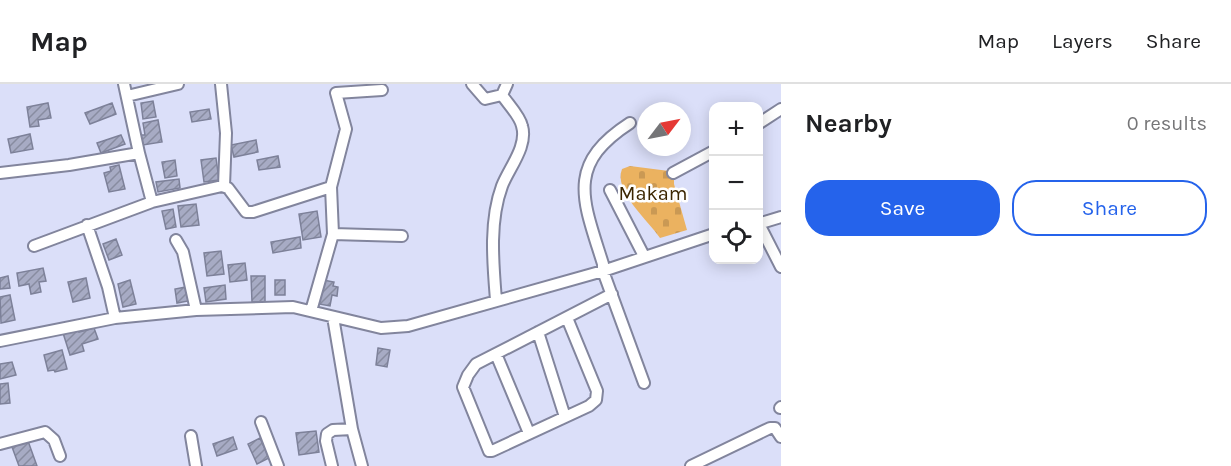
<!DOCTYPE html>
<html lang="en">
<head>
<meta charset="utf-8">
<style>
	:root { --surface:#fff; --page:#f2f2f2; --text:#202124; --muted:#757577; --line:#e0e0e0; --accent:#2563eb }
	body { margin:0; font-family:Karla,sans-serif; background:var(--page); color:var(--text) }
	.controls { position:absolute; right:18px; top:18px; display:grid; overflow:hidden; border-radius:12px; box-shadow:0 3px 15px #0003 }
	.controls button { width:54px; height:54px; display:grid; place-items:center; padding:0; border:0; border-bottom:2px solid var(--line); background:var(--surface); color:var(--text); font:30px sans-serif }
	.compass { position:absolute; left:637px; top:18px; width:54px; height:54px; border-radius:50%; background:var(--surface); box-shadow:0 3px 15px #0003; rotate:58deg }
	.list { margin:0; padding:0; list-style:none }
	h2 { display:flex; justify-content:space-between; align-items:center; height:78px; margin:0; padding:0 24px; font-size:26px }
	h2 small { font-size:20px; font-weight:400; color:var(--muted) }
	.actions { display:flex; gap:12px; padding:18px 24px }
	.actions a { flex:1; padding:14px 0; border:2px solid var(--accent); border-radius:24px; text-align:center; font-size:21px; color:var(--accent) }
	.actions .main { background:var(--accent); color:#fff }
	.icon { flex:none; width:33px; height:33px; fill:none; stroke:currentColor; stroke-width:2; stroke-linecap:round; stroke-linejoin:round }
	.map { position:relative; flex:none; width:781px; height:382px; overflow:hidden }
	header { display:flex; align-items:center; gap:36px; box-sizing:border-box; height:84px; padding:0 30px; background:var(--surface); border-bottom:2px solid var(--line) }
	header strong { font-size:28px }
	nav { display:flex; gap:33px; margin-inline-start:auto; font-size:21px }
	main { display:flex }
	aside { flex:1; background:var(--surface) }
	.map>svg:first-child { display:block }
	.cemetery { fill:url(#cemetery-stones) }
	.building { fill:url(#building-hatch); stroke:#7d8199; stroke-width:1.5 }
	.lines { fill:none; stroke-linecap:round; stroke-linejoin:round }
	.street-casing { stroke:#82859d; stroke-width:14 }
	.street { stroke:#fff; stroke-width:10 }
	.labels { text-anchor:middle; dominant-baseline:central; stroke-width:5; stroke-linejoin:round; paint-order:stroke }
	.park-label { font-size:20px; fill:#3b2500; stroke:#fff }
</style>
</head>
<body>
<header>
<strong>Map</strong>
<nav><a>Map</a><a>Layers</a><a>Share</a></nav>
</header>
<main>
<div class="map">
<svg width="781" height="382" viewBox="0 0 781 382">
	<defs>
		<pattern id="cemetery-stones" width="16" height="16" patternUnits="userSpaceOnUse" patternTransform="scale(1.5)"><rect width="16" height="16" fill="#ebb260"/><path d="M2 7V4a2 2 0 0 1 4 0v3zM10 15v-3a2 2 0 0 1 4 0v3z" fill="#ca9954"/></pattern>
		<pattern id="building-hatch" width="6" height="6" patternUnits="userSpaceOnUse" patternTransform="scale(1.5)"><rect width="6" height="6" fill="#a7abc4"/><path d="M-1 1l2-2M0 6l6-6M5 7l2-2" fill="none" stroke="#888ca0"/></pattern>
	</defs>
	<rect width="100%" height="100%" fill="#dbdff9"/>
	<path class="cemetery" d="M630,82L669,87L674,92V100L687,146L660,154C649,137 613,107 622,85Z"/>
	<path class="building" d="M153,17L156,33L143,35L141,19Z
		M48,19L51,34L38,36L39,42L30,43L27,23Z
		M112,19L116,30L90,40L85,29Z
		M209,25L211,35L192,38L190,28Z
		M158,36L162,58L143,61L141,51H145L143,39Z
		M30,50L33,65L11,69L8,55Z
		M121,51L125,60L101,69L97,59Z
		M256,56L258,68L234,73L231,61Z
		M278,72L280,83L259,86L257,76Z
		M216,74L219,96L204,98L201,76Z
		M175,76L177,92L165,94L162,78Z
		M119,81L125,105L109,108L104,89L111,87L110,83Z
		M179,95L180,104L158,108L156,98Z
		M196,120L199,141L181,143L178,122Z
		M173,125L176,143L166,145L162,127Z
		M317,127L321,153L303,156L299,130Z
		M300,153L301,164L273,169L271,158Z
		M116,155L122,171L109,176L103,160Z
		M221,167L224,190L207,192L204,169Z
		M245,179L247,196L230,198L228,181Z
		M43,184L46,197L39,198L41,208L31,210L29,200L19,202L17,189Z
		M8,192L10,204L0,205V194Z
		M251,192H265V218H252Z
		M86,194L90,214L73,218L68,198Z
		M130,196L136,220L123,223L118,200Z
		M275,196H285V211H275Z
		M323,196L334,198L333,202L338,203L337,212L332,211L330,222L319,220Z
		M225,201L226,215L206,218L204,204Z
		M186,203L188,217L177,219L175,205Z
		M10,211L15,236L1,239L0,213Z
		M94,244L98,255L82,260L84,267L70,271L63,249L78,245L79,248Z
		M378,264L390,266L387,283L376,281Z
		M62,266L67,285L55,288L54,286L48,287L44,271Z
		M12,278L16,291L0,295V280Z
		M8,299L10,319L0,320V300Z
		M316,347L319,368L299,371L296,349Z
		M233,353L237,365L217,372L213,360Z
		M260,354L269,374L257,380L248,360Z
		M28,357L37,382H19L12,363Z"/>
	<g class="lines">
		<g class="street-casing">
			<path id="street" d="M221,0L226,49L224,102
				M472,0L485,15L502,11
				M127,12L178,0
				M630,39C565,81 583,116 603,180V187L644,299
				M758,40L781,25
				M139,69L152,118
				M0,89L69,81L139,69L124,0
				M673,89L714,67
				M610,106L644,172
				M758,140L781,133
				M759,140L781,183
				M87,141L108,203L115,234
				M333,150L402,152
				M176,156L183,168L196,226
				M34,162L152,118L222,102L228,104L246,128H253L331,103L346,45L336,9L382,6
				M496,216C493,179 489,137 502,102C509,84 528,62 522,42C520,32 508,20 502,11L507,0
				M311,227L333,150L331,103
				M567,234L597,307L596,316L589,322L492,367H489L463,303L468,291L476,280L612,210
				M538,248L565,333
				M0,257L115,234L196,226L293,223L381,244L408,242L603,187L714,150
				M496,270L529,349
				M780,324L781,323
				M261,338L278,382
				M352,345L362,382
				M191,352L196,382
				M0,360L45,348L54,356L60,372
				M332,382L326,357L327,350L333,346L352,345L333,233
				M691,382L770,344H775L781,353"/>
		</g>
		<use href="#street" class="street"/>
	</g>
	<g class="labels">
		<g class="park-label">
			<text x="653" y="109">Makam</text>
		</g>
	</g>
</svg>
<div class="controls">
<button>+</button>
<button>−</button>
<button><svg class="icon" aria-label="locate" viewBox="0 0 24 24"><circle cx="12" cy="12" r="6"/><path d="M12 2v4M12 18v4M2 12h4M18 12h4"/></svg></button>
</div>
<svg class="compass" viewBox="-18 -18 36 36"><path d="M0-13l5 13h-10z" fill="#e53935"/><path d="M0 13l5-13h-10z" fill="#757577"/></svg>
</div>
<aside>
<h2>Nearby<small>0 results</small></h2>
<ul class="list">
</ul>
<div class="actions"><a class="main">Save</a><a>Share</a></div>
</aside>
</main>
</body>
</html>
